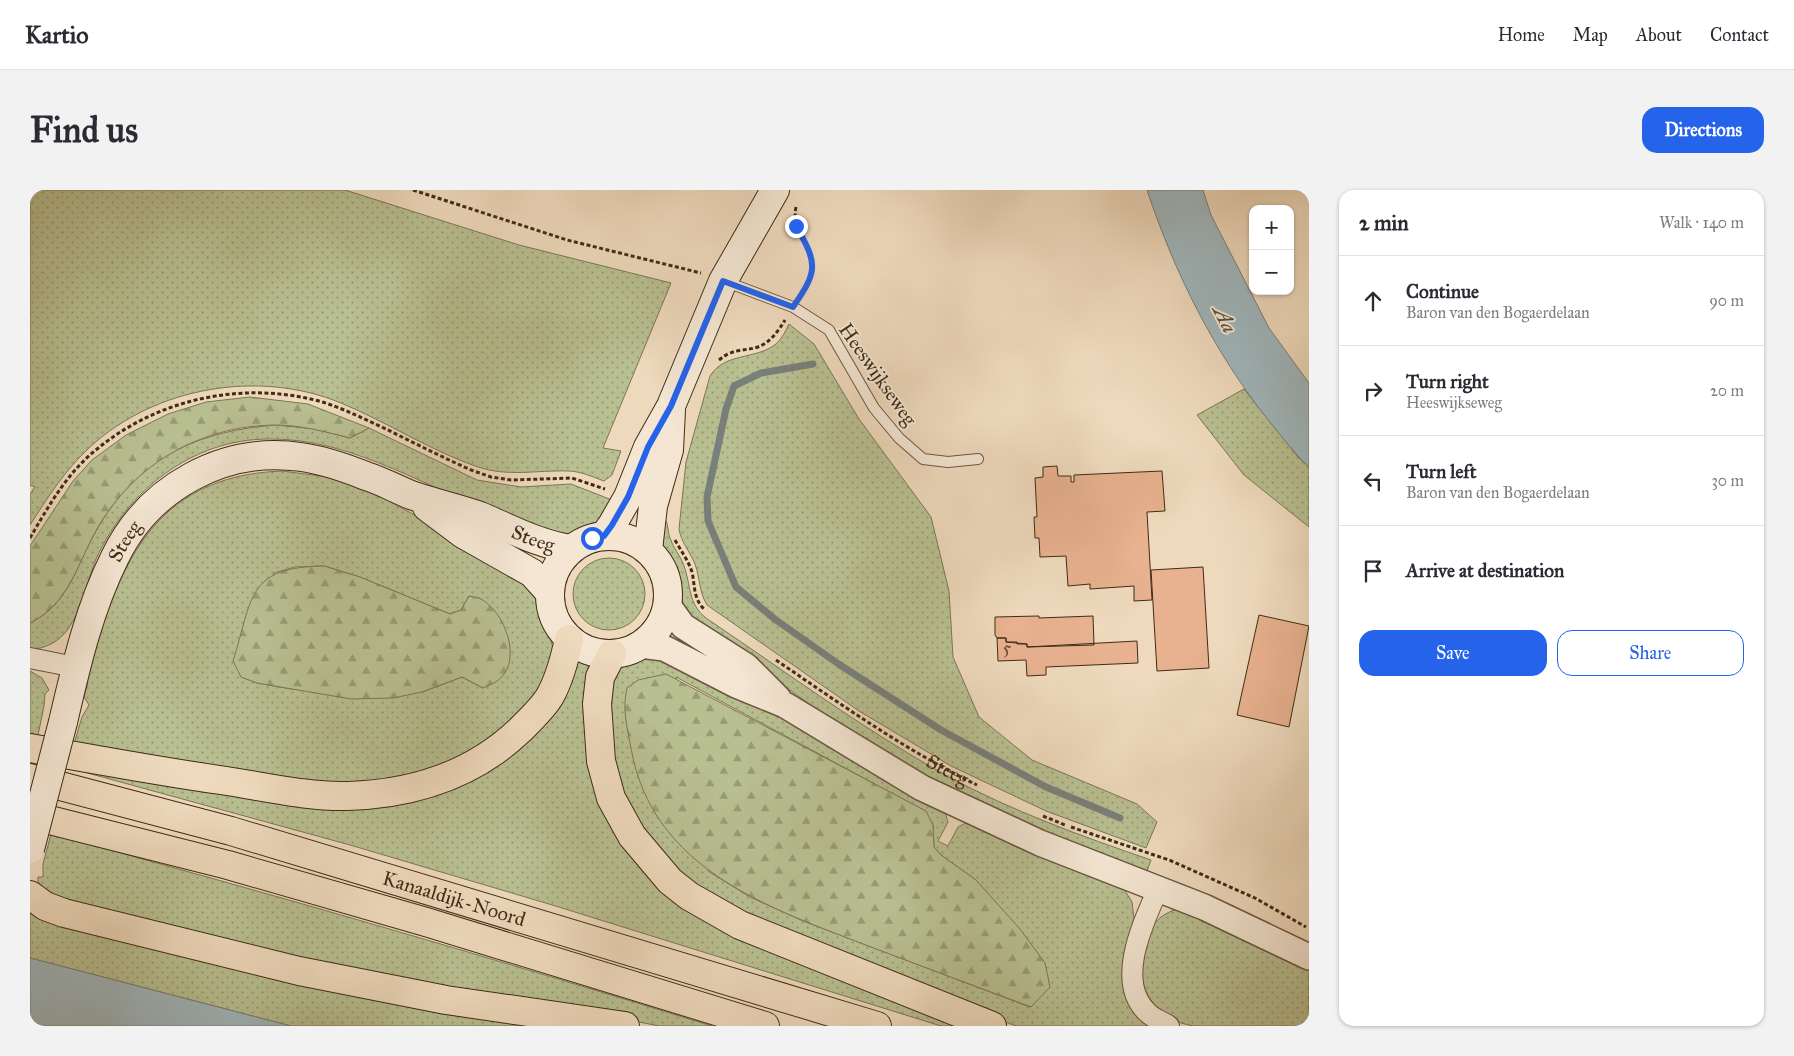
<!DOCTYPE html>
<html lang="en">
<head>
<meta charset="utf-8">
<style>
	:root { --surface:#fff; --page:#f2f2f3; --text:#2b2b33; --muted:#7c7c81; --line:#e1e1e2; --accent:#2563eb }
	body { margin:0; font-family:"IM FELL Great Primer",serif; background:var(--page); color:var(--text) }
	.controls { position:absolute; right:15px; top:15px; display:grid; overflow:hidden; border-radius:10px; box-shadow:0 1px 4px #0004 }
	.controls button { width:45px; height:45px; display:grid; place-items:center; padding:0; border:0; border-bottom:1px solid var(--line); background:var(--surface); color:var(--text); font:25px sans-serif }
	.stop { position:absolute; width:15px; height:15px; margin:-11px; border:4px solid #2563eb; border-radius:50%; background:#fff }
	.stop.end { background:#2563eb; border-color:#fff; box-shadow:0 1px 5px #0008 }
	.list { margin:0; padding:0; list-style:none }
	h2 { display:flex; justify-content:space-between; align-items:center; height:65px; margin:0; padding:0 20px; font-size:21px }
	h2 small { font-size:16px; font-weight:400; color:var(--muted) }
	.list li { display:grid; grid-template-columns:32px 1fr auto; gap:15px; align-items:center; box-sizing:border-box; height:90px; padding:0 20px; border-top:1px solid var(--line) }
	.list b { display:block; font-size:19px; white-space:nowrap }
	.list p { margin:0; font-size:16px; white-space:nowrap; color:var(--muted) }
	.list em { font-size:16px; font-style:normal; color:var(--muted) }
	.actions { display:flex; gap:10px; padding:15px 20px }
	.actions a { flex:1; padding:11px 0; border:1px solid var(--accent); border-radius:15px; text-align:center; font-size:18px; color:var(--accent) }
	.actions .main { background:var(--accent); color:#fff }
	.icon { flex:none; width:28px; height:28px; fill:none; stroke:currentColor; stroke-width:2; stroke-linecap:round; stroke-linejoin:round }
	.map { position:relative; flex:none; width:1279px; height:836px; overflow:hidden; border-radius:15px }
	header { display:flex; align-items:center; gap:30px; box-sizing:border-box; height:70px; padding:0 25px; background:var(--surface); border-bottom:1px solid var(--line) }
	header strong { font-size:24px }
	nav { display:flex; gap:28px; margin-inline-start:auto; font-size:18px }
	.intro { display:flex; align-items:center; justify-content:space-between; box-sizing:border-box; height:120px; padding:0 30px }
	h1 { margin:0; font-size:35px }
	.button { padding:12px 22px; border-radius:15px; background:var(--accent); color:#fff; font-size:18px; font-weight:700 }
	main { display:flex; gap:30px; padding:0 30px }
	aside { flex:1; background:var(--surface); border-radius:15px; box-shadow:0 1px 4px #0004 }
	.map>svg:first-child { display:block }
	.grass { fill:url(#grass-dots); stroke:#7c7654; fill-rule:evenodd }
	.forest { fill:url(#forest-firs); stroke:#7c7654 }
	.water { fill:#a0b7bd; stroke:#797f7a }
	.lines { fill:none; stroke-linecap:round; stroke-linejoin:round }
	.stream { stroke:#797f7a; stroke-width:7 }
	.building { fill:#e8b18f; stroke:#3f2c16 }
	.service-casing { stroke:#6b5740; stroke-width:12 }
	.minor-casing { stroke:#6b5740; stroke-width:22 }
	.tertiary-casing { stroke:#6b5740; stroke-width:28 }
	.secondary-casing { stroke:#3f2c16; stroke-width:30 }
	.trunk-casing { stroke:#3f2c16; stroke-width:30 }
	.path { stroke:#3f2c16; stroke-width:3; stroke-dasharray:4 2.5; stroke-linecap:butt }
	.service { stroke:#f4e6d3; stroke-width:10 }
	.minor { stroke:#f4e6d3; stroke-width:20 }
	.tertiary { stroke:#f4e6d3; stroke-width:25 }
	.secondary { stroke:#f4e6d3; stroke-width:28 }
	.trunk { stroke:#eed9bc; stroke-width:28 }
	.secondary-bridge-casing { stroke:#3f2c16; stroke-width:30; stroke-linecap:butt }
	.secondary-bridge { stroke:#f4e6d3; stroke-width:28 }
	.route { stroke:#2563eb; stroke-width:6 }
	.labels { text-anchor:middle; dominant-baseline:central; stroke-width:4; stroke-linejoin:round; paint-order:stroke }
	.number-label { font-size:18px; fill:#694d34 }
	.street-label { font-size:20px; fill:#3f2c16; stroke:#f4e6d3 }
	.water-label { font-size:21px; font-style:italic; fill:#574f40; stroke:#f4e6d3 }
</style>
</head>
<body>
<header>
<strong>Kartio</strong>
<nav><a>Home</a><a>Map</a><a>About</a><a>Contact</a></nav>
</header>
<div class="intro"><h1>Find us</h1><a class="button">Directions</a></div>
<main>
<div class="map">
<svg width="1279" height="836" viewBox="0 0 1279 836">
	<defs>
		<pattern id="grass-dots" width="8" height="8" patternUnits="userSpaceOnUse" patternTransform="scale(1.25)"><rect width="8" height="8" fill="#b8bf91"/><path d="M2 2h.1M6 6h.1" fill="none" stroke="#979b75" stroke-width="1.8" stroke-linecap="round"/></pattern>
		<pattern id="forest-firs" width="22" height="20" patternUnits="userSpaceOnUse" patternTransform="scale(1.25)"><rect width="22" height="20" fill="#b8bf91"/><path d="M5 1l3.5 6h-7zM16 11l3.5 6h-7z" fill="#979b75"/></pattern>
	</defs>
	<rect width="100%" height="100%" fill="#eed9bc"/>
	<filter id="stains"><feTurbulence type="fractalNoise" baseFrequency=".004" numOctaves="4"/><feColorMatrix values="0 0 0 0 .2 0 0 0 0 .09 0 0 0 0 .02 0 0 0 .5 -.17"/></filter>
	<radialGradient id="worn" r=".72"><stop offset=".6" stop-color="#630" stop-opacity="0"/><stop offset="1" stop-color="#630" stop-opacity=".3"/></radialGradient>
	<path class="grass" d="M0,0H315L489,55L641,93L573,258L591,261L582,285L574,291C563,287 550,281 538,281C506,280 479,287 448,277C401,261 357,232 311,213C229,179 125,197 60,257C35,280 18,307 0,335V304L5,297L0,295Z
		M759,134L784,154L829,229L901,327L919,401L923,467L949,527L1002,570L1107,614L1127,632L1116,658L1016,621L921,576L829,521L677,415C669,402 670,388 665,374C660,362 651,352 649,339L656,272L680,186C695,162 726,170 746,154C752,149 756,140 759,134Z
		M1214,199L1268,267L1279,277V337L1214,285L1167,225Z
		M246,235L285,239L320,248L339,238L447,290L491,297L541,294L587,312C572,328 552,349 527,345C512,343 495,334 481,329C402,302 325,248 239,249C162,249 97,301 66,369C57,391 52,420 38,439C29,452 16,458 0,460V433C33,417 43,387 58,356C99,274 157,242 246,235Z
		M252,281L299,287L350,306L481,378L507,404L524,461L520,483L483,535L406,582L318,596L43,557L52,527L59,515L54,507L58,492L55,491C88,381 118,286 252,281ZM294,376L330,387L420,424L431,420L439,406L453,498L432,487L392,502L261,499L227,493L212,487L244,383L265,377Z
		M633,327C639,332 637,340 640,348C643,358 651,366 654,376C661,395 658,414 676,428C756,482 833,539 917,586C982,621 1051,646 1121,670L1117,681L1015,645L886,582L785,518L664,432L652,416L646,384L631,351Z
		M543 404a36 36 0 1 1 72 0a36 36 0 1 1-72 0Z
		M549,467L565,472L558,533L625,686L944,836H911L519,714L320,655L3,568L398,603L541,484Z
		M620,468H629L700,501L776,540L915,622L918,632L908,651L918,656L928,637L936,633L1094,699L1102,712L1104,729L1096,764L1124,836H986L804,767L682,711L623,660L586,593L578,502L585,484L591,478L605,470ZM646,487L895,621L903,635L904,657L911,665L946,690L1000,817L773,731L720,707L678,681Z
		M0,481L12,488L19,500L15,504L14,516L7,550L0,549Z
		M21,644C243,704 463,768 682,836H629L554,821L368,793L25,709L8,692V687H13V674Z
		M0,719L552,836H261L0,768Z
		M1144,720H1154L1279,779V836C1252,836 1225,836 1198,836C1187,836 1175,836 1164,836C1128,831 1104,798 1113,764C1120,741 1120,730 1144,720Z"/>
	<path class="forest" d="M220,207L278,214L339,238L320,248C296,242 271,235 245,235C170,236 104,274 67,339C47,374 39,414 0,433V356L43,291L62,270L96,245L138,224L176,212Z
		M294,376L330,387L420,424L431,420L439,406C443,407 448,407 451,409C475,422 494,472 467,491C463,494 457,496 453,498L432,487L392,502L363,508L321,509L227,493L211,487L203,471C223,408 216,377 294,376Z
		M636,484L896,621L903,635L904,657L911,665L946,690L990,739L1015,773L1020,797L1001,817C947,797 894,777 841,757C740,718 622,680 601,558C597,537 592,519 597,498L608,490Z"/>
	<path class="water" d="M1117,0H1173L1181,25L1239,138L1279,193V277C1264,263 1252,247 1239,231C1184,162 1145,84 1117,0Z
		M0,768L261,836H0Z"/>
	<g class="lines">
		<path class="stream" d="M783,174L731,183L704,196L696,219L677,307L678,331L706,397L746,430L810,475L911,540L1016,597L1090,628"/>
	</g>
	<path class="building" d="M1027,276L1028,286H1041V292H1044V285L1132,281L1135,321L1117,322L1122,410L1104,411V396L1060,399V394L1038,396L1036,366L1010,367L1009,348H1005L1004,327H1007L1005,288L1013,287V277Z
		M1173,377L1179,478L1127,481L1121,380Z
		M1229,425L1279,436L1259,537L1207,525Z
		M1009,426V428L1063,426L1064,455L997,457V454L976,452V448H967L965,445V427Z
		M967,448H976V452H987V454H997V457L1107,451L1108,473L1016,477V485L997,486L996,470L968,471Z"/>
	<g class="lines">
		<g class="service-casing">
			<path id="service" d="M694,91L763,117L799,140L844,218L869,248L893,269L918,272L948,269"/>
		</g>
		<g class="minor-casing">
			<path id="minor" d="M0,468L45,477
				M1129,697C1114,731 1083,793 1119,824C1125,829 1133,832 1139,836"/>
		</g>
		<g class="tertiary-casing">
			<path id="tertiary" d="M637,414L653,436L716,476L748,508
				M610,455L634,458L706,495L755,515L892,598L1010,653L1174,717L1279,767"/>
		</g>
		<g class="secondary-casing">
			<g id="secondary">
				<path d="M397,317L433,344L502,383L520,403"/>
				<path d="M574,346L582,335L598,307L618,257L641,216L693,91L745,0"/>
				<circle cx="579" cy="405" r="59"/>
				<path d="M618,360L623,316L639,260L641,220"/>
				<path id="s2" d="M33,532C46,476 59,419 85,367C119,297 194,256 271,267C293,270 316,278 336,286C352,291 366,299 381,305C404,313 427,318 450,326C481,339 508,354 541,359"/>
			</g>
		</g>
		<g class="trunk-casing">
			<g id="trunk">
				<path d="M582,464L570,487L567,514L571,571L581,608L602,646L640,691L659,706L710,735L962,836"/>
				<path d="M0,558C63,569 126,581 190,590C232,596 276,607 318,606C382,604 443,585 490,540C500,530 513,518 520,506C530,488 535,468 539,449"/>
				<path id="s3" d="M0,588L201,641L847,836"/>
				<path d="M0,625L198,675L396,732L735,836"/>
				<path d="M0,705L15,716L34,723L269,781L416,810L595,836"/>
			</g>
		</g>
		<g class="path">
			<path d="M383,0L537,50L671,83"/>
			<path d="M766,17C759,52 801,58 772,104"/>
			<path d="M689,170C714,149 729,174 755,130"/>
			<path d="M0,348C17,319 34,288 60,265C122,210 209,190 289,211C313,218 334,229 356,239C384,253 412,267 441,280L461,287L481,290L542,288L575,299"/>
			<path d="M645,350C651,361 658,370 662,382C665,395 663,408 674,419"/>
			<path id="s1" d="M746,470C812,515 875,560 947,595"/>
			<path d="M1013,626L1035,635"/>
			<path d="M1041,637L1139,670L1225,708L1276,737"/>
		</g>
		<use href="#service" class="service"/>
		<use href="#minor" class="minor"/>
		<use href="#tertiary" class="tertiary"/>
		<use href="#secondary" class="secondary"/>
		<use href="#trunk" class="trunk"/>
		<g class="secondary-bridge-casing">
			<path id="secondary-bridge" d="M0,659L33,532"/>
		</g>
		<use href="#secondary-bridge" class="secondary-bridge"/>
	</g>
	<g class="lines">
		<path class="route" d="M562,348L574,346L582,335L598,307L618,257L641,216L693,91L763,117C788,81 788,74 766,36"/>
	</g>
	<g class="labels">
		<g class="number-label">
			<text x="977" y="458">5</text>
		</g>
		<g class="street-label">
			<text transform="translate(848 184) rotate(55)">Heeswijkseweg</text>
			<text stroke="none"><textPath href="#s2" startOffset="646">Steeg</textPath></text>
			<text stroke="none"><textPath href="#s2" startOffset="192">Steeg</textPath></text>
			<text stroke="none"><textPath href="#s1" startOffset="204">Steeg</textPath></text>
			<text stroke="none"><textPath href="#s3" startOffset="441">Kanaaldijk-Noord</textPath></text>
		</g>
		<g class="water-label">
			<text transform="translate(1195 129) rotate(63)">Aa</text>
		</g>
	</g>
	<rect width="100%" height="100%" filter="url(#stains)"/>
	<rect width="100%" height="100%" fill="url(#worn)"/>
</svg>
<div class="controls">
<button>+</button>
<button>−</button>
</div>
<div class="stop" style="left:562px;top:348px"></div>
<div class="stop end" style="left:766px;top:36px"></div>
</div>
<aside>
<h2>2 min<small>Walk · 140 m</small></h2>
<ul class="list">
<li><svg class="icon" aria-label="ahead" viewBox="0 0 24 24"><path d="M12 20V5M6 11l6-6 6 6"/></svg><div><b>Continue</b><p>Baron van den Bogaerdelaan</p></div><em>90 m</em></li>
<li><svg class="icon" aria-label="right" viewBox="0 0 24 24"><path d="M7 20v-9h11M14 6l5 5-5 5"/></svg><div><b>Turn right</b><p>Heeswijkseweg</p></div><em>20 m</em></li>
<li><svg class="icon" aria-label="left" viewBox="0 0 24 24"><path d="M17 20v-9H6M10 6l-5 5 5 5"/></svg><div><b>Turn left</b><p>Baron van den Bogaerdelaan</p></div><em>30 m</em></li>
<li><svg class="icon" aria-label="arrive" viewBox="0 0 24 24"><path d="M6 21V4h12l-3 4 3 4H6"/></svg><div><b>Arrive at destination</b></div></li>
</ul>
<div class="actions"><a class="main">Save</a><a>Share</a></div>
</aside>
</main>
</body>
</html>
